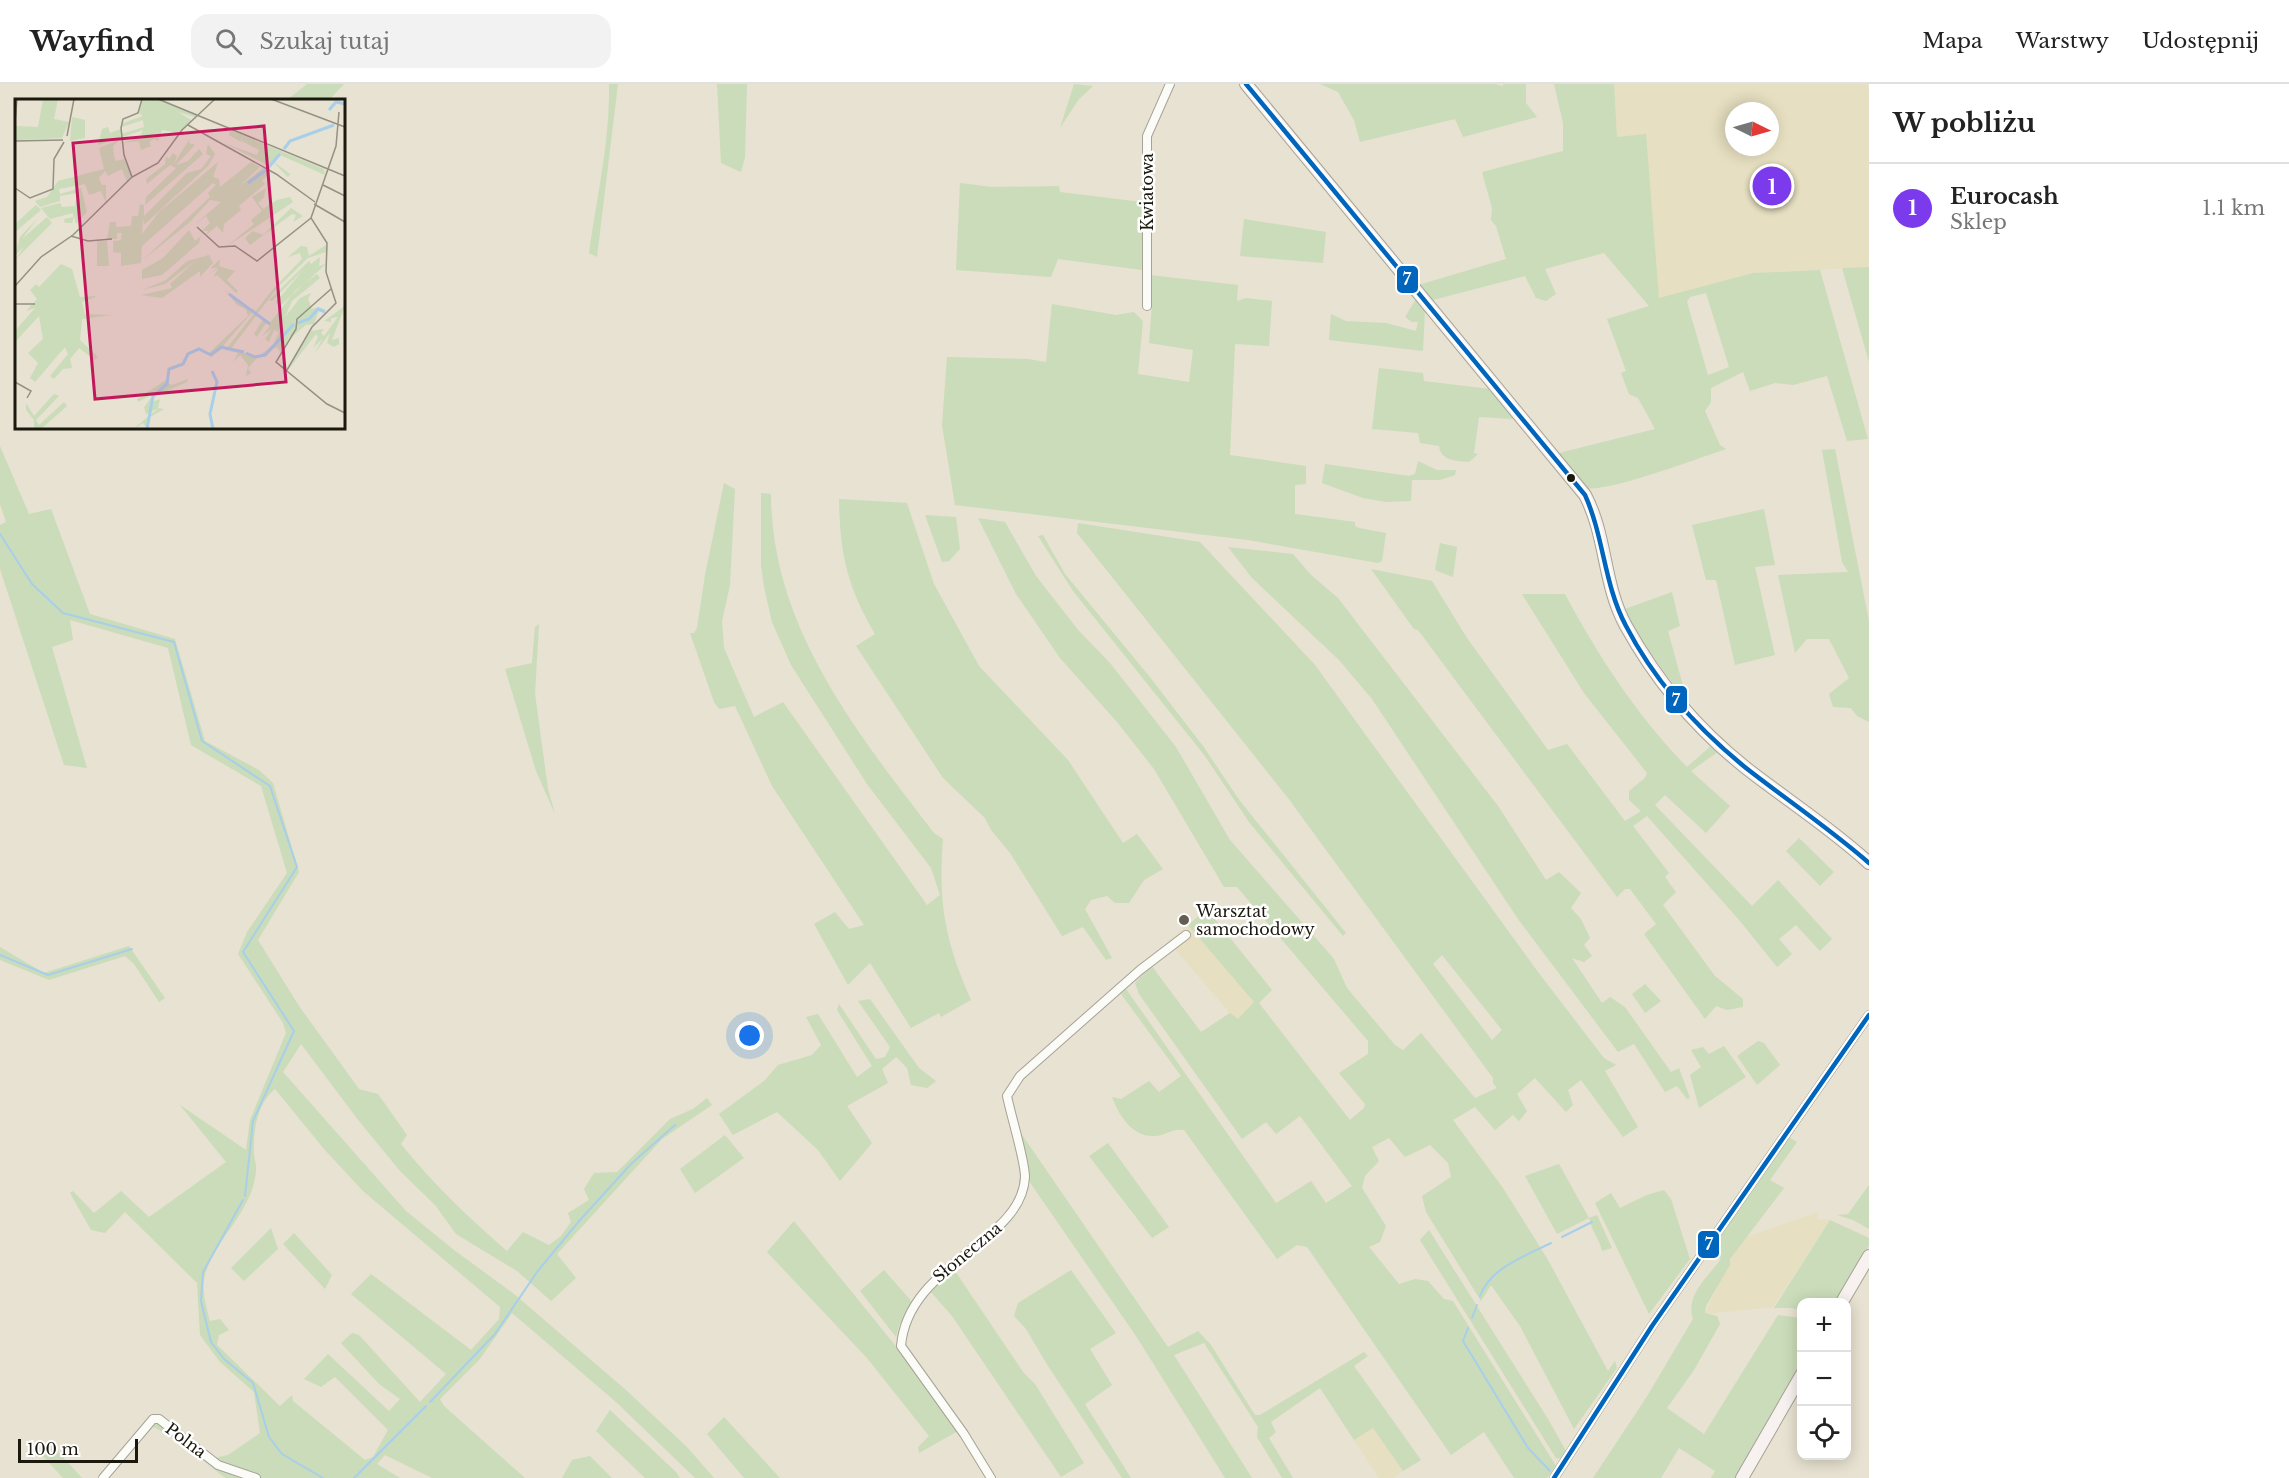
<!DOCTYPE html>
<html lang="pl">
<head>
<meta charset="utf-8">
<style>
	:root { --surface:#fff; --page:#f2f2f2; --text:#222; --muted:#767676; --line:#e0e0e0; --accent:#7c3aed }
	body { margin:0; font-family:"Libre Baskerville",serif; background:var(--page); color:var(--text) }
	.controls { position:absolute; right:18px; bottom:18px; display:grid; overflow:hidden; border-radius:12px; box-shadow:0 3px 15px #0003 }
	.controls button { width:54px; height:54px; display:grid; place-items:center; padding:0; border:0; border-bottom:2px solid var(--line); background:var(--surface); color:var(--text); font:30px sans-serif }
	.compass { position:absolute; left:1725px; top:18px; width:54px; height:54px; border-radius:50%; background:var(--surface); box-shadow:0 3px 15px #0003; rotate:95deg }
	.scale { position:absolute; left:18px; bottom:15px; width:120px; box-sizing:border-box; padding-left:6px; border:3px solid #1b180d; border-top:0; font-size:16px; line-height:21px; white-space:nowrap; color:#1b180d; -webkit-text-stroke:4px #fff; paint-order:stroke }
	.you { position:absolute; left:750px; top:952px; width:21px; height:21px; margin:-15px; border:4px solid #fff; border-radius:50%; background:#1a73e8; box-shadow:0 0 0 9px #1a73e833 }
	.badge { display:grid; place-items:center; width:39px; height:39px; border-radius:50%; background:var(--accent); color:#fff; font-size:20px; font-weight:700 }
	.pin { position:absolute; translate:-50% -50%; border:3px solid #fff; box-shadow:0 2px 6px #0006 }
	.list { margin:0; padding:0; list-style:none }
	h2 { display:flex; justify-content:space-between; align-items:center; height:78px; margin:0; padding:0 24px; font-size:26px }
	h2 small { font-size:20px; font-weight:400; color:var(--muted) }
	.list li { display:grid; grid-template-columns:39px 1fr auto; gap:18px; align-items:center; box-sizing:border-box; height:90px; padding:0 24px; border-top:2px solid var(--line) }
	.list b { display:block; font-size:22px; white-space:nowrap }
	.list p { margin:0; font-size:20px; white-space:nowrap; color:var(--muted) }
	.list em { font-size:20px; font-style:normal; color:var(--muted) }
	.icon { flex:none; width:33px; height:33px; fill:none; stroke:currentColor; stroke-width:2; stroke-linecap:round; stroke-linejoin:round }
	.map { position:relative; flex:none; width:1869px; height:1394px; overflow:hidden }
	header { display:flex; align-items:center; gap:36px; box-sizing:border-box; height:84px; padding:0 30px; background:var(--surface); border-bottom:2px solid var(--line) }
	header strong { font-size:28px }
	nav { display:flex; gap:33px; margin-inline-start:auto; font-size:21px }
	.search { width:420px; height:54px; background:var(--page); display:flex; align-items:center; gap:15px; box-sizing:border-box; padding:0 21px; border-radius:18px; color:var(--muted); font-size:22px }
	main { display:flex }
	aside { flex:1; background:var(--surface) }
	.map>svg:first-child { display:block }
	.built { fill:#e6dfc1; fill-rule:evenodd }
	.green { fill:#cadcb9; fill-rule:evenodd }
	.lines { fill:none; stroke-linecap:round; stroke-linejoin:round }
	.stream { stroke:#a8cfea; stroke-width:2 }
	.street-casing { stroke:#a6a295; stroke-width:10 }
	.secondary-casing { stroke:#a6a295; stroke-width:14 }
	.street { stroke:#fbfbf8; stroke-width:8 }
	.secondary { stroke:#f7f1ef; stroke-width:12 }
	.bus-1-casing { stroke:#fff; stroke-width:9 }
	.bus-1 { stroke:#0065bd; stroke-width:4.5 }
	.bus-dot { fill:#1b180d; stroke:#fff; stroke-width:2 }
	.poi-dot { fill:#625f52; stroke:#fff; stroke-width:2 }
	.labels { text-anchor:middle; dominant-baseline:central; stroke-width:5; stroke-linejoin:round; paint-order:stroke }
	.street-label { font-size:16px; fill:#1b180d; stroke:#fff }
	.poi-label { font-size:16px; fill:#1b180d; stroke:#fff; text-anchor:start }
	.inset-river { fill:none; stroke:#a8cfea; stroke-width:3 }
	.inset-road { fill:none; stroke:#959183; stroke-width:1.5 }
	.view { fill:#c2185b; fill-opacity:0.15; stroke:#c2185b; stroke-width:3 }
	.inset-edge { fill:none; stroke:#1b180d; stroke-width:3 }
	.line-badge { stroke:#fff; stroke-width:2 }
	.badge-label { font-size:16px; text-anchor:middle; font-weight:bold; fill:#fff }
</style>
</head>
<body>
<header>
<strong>Wayfind</strong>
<div class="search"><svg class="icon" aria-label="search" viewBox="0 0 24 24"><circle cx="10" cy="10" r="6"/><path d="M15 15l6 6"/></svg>Szukaj tutaj</div>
<nav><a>Mapa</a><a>Warstwy</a><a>Udostępnij</a></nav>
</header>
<main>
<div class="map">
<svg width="1869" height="1394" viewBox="0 0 1869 1394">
	<rect width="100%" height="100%" fill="#e7e2d1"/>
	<path class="built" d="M1614,0H1866L1869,4V183L1753,189L1659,214L1645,50L1617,53ZM1734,27H1770V63H1734Z
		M1188,841L1255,918L1238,935L1234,934L1168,857Z
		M1818,1128L1817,1135L1830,1136L1773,1223L1705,1230L1730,1175L1744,1154Z
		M1373,1344L1403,1387L1393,1394H1379L1354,1356Z"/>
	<path class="green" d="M307,0H344L329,16H287Z
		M609,0H618L597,173L589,169C597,112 610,58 609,0Z
		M717,0H747L745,73L741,88L721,79Z
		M1074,0L1093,2L1079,15L1060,44Z
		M1320,0H1495L1503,2V0H1526V19L1537,33L1463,53L1455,35L1360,58L1354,36L1338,8Z
		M1554,0H1614L1617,53L1646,50L1659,214L1753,189L1820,186L1868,355L1847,357L1827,292L1793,301L1775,299L1750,307L1743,288L1711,304V318L1705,327L1720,361L1726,365C1705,372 1596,413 1583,403C1574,396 1566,379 1559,369L1655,345L1638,314L1629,310L1621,289L1626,287L1607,235L1649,222L1604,169L1545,185L1556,210L1546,217L1536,214L1525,192L1429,217L1415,202L1506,175L1496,142L1491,136L1492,124L1482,88L1563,67V39ZM1706,209L1729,283L1708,291L1687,218L1690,213Z
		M960,99L992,103L1059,102L1060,108L1142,118V186L1058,175L1051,193L956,186Z
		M1244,135L1326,148L1323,179L1240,172Z
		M1869,183V278L1842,184Z
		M1150,191L1238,201L1237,217L1246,214L1272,217L1269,262L1235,260L1230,371L1306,382V400L1295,401V430L1355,438V442L1359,444L1386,449L1382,477L1378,479L1248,456L955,421L942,341L947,273L1028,275L1046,278L1052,220L1116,231L1134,228L1143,237L1138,290L1189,298L1193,266L1149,259L1152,219Z
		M1416,215L1425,226L1423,267L1329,256L1331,230L1346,237L1386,239L1416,247L1418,238H1412L1405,233Z
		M1379,284L1423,289L1424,297L1490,305L1514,335L1479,333L1474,369L1478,370L1469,378C1457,377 1441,377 1439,362L1420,359L1418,349L1372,345Z
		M0,362L29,430L51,425L90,530L175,555L205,657L259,686L273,699L299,788L258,856L299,922L359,1005L378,1010L407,1051L401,1060C433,1100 469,1134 507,1167L523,1148L549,1161L561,1152L571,1138L568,1129L589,1116L584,1105L594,1089L617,1088L670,1035L693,1025L707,1014L712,1021L662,1055L557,1170L576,1194L551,1217L517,1187L456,1150L435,1121L400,1087L359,1037L301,960L283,988L406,1127L454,1166L514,1210L626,1306L687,1363L714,1394H695L616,1318L512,1229L480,1275L440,1315L444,1322L525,1394H432L385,1371L377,1380L400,1394H262L214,1374L228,1371L260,1349L254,1308L220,1278L200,1251L197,1199L125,1128L105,1149L91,1146L70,1109L73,1107L94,1129L121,1107L149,1133L226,1078L180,1021L246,1066L250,1036L286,949L283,939L238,870L247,848L287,789L261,702L191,661L168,564L70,536L73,556L52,563L87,684L64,681L0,485V441L6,438L0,420ZM275,1005L324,1065L363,1107L500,1223L499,1235L471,1266L371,1190L351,1210L446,1290L420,1318L359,1251L352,1249L341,1259L379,1300L400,1315L389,1327L328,1270L304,1295L321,1303L335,1293L388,1346L373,1373L365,1376L293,1317L292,1311L280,1322L217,1261L219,1251L229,1246L220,1235L210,1237C206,1222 201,1205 205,1191C216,1153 253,1127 256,1087C257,1081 254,1075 254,1069C253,1048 257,1019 275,1005Z
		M1835,365L1869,537V638L1857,632L1851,624L1833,623L1829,610L1849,594L1829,555H1807L1795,569L1778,491L1848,488L1842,478L1822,366Z
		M1418,377L1437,386H1456L1455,391L1440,396H1412L1411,417L1386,418L1363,414L1322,399L1325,380L1409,392L1415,390Z
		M724,399L735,405L730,501L722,537L724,564L754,633L783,618L927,821L940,811L931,784L867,700L791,581L772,538L764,503L761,481V409L771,410C771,542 857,649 934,749L943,755C938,820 945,857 971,916L941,933L939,929L911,944L870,879L848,901L814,840L835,828L849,845L864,841L772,702L735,622L719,625L714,618L690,549H694L697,544L705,491Z
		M839,415L907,419L934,500L979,582L1068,676L1123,759L1137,750L1163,785L1144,796L1129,819H1115L1107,812L1091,816L1085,825L1112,874L1106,876L1083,843L1062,852L1010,769L991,746L985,734L943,694L856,562L875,550C847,502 840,470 839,415Z
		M1764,425L1775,481L1755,483L1775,571L1735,581L1716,496H1706L1692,441Z
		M925,431L956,433L960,465L949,477L942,478Z
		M978,434L1005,438L1036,492L1079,547L1110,579L1176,663L1230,756L1334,875L1347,904L1395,961L1403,966L1421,949L1475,1014L1497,1004L1493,999V994L1288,714L1077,449L1078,439L1200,458L1315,581L1538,888L1604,974L1616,981L1605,987L1638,1043L1623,1053L1581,996L1568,1006L1573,1021L1566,1028L1535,994L1517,1010L1527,1027L1519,1037L1513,1031L1495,1046L1475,1023L1453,1036L1503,1104L1548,1176L1608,1287L1615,1277L1617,1284L1574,1345L1520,1242L1491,1201L1481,1217L1426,1128L1422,1112L1451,1093L1448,1079L1430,1061L1405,1073L1389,1054L1372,1063L1379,1077L1365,1092L1362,1104L1386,1142L1380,1158L1369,1163L1399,1200L1415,1195L1428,1197L1444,1215L1453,1217L1556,1382L1547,1394H1514L1484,1348L1451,1371L1307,1163L1297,1161L1277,1175L1184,1046C1173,1044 1166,1051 1156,1052C1132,1054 1119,1031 1112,1013L1121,1015L1149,997L1159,1008L1181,992L1121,910L1126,905L1276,1119L1311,1097L1326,1119L1352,1102L1300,1032L1276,1050L1266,1038L1242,1055L1139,910L1135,899L1151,881L1201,948L1230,929L1238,935L1254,918L1188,841L1201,830L1214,834L1272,906L1259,919L1350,1036L1364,1024L1365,1020L1339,989L1368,970V957L1237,803H1224L1154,685L1117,638L1060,574L1016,510ZM1442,871L1502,946L1492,956L1433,880Z
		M1043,451L1065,490L1149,592L1203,662L1240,717L1346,849L1343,852L1249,738L1205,672L1073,507L1038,452Z
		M1440,459L1457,463L1453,493L1435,486Z
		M1228,463L1293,470L1311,491L1338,514L1498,722L1546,796L1559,788L1581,809L1571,824L1581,835L1590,854L1584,861L1592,872L1584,878L1572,874L1602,919L1610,913L1625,923L1671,988L1679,984L1690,1014L1687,1015L1677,1002L1665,1008L1634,960L1618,968L1518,835L1372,615L1339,576L1252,494Z
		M1371,485L1432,497L1467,554L1548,666L1567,660L1625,737L1641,727L1629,716V707L1645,694L1647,689L1584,609L1522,510H1565C1598,572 1638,633 1687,683L1713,660L1719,667L1691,687L1730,722L1706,749L1665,711L1655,721L1752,822L1778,796L1832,855L1820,867L1796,841L1779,855L1792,870L1777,883L1740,837L1647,732L1633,742L1669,789L1665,793L1676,808L1663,821L1715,892L1743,915V923L1727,926L1716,922L1705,935L1644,850L1656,840L1630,805H1625L1617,813L1418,546L1414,545Z
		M1672,508L1680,542L1668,547L1688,620L1638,552L1625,525Z
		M539,540L535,610L548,705L555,730L536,687L505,585L532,579L535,543Z
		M1799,754L1834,788L1820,802L1786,767Z
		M129,862L165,914L159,918L134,880L125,872L49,896L0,876V863L44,889Z
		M1645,900L1661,917L1645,929L1632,910Z
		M870,915L919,984L936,997L927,1004L911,1001L907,984L896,973L882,985L888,999L847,1022L872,1059L840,1097L818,1066L777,1028L733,1051L719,1030L764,997L778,981L812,971L821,961L806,933L818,930L857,993L872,982L837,926L839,920L876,975L885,973L890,963L858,917Z
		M1758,957L1764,959L1780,981L1757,1001L1737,972Z
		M1724,962L1746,993L1699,1024L1690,991L1701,983L1691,966L1703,963L1709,970Z
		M1018,1045L1168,1263L1198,1247L1211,1261L1255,1331H1260L1364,1268L1368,1272L1354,1282L1421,1376L1403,1387L1373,1344L1354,1356L1320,1304L1271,1338L1276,1348L1269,1354L1293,1394H1282L1257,1353L1258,1343L1204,1259L1174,1271L1252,1394H1225L1136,1252L1029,1097Z
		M725,1051L744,1074L695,1109L680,1085Z
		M1787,1052L1797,1058L1770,1096L1784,1104L1730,1175V1181L1706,1222L1705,1229L1717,1232L1720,1240L1694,1286L1667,1324L1704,1350L1778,1231L1801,1234V1280L1737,1394H1711L1715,1387L1679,1364L1661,1394H1593L1646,1314L1693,1235C1685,1211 1708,1193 1721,1175L1709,1166Z
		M1108,1059L1169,1143L1152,1154L1089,1072Z
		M1559,1080L1589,1134L1597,1131L1612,1164L1602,1167C1599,1154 1592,1148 1589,1134L1557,1150L1525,1092Z
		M1869,1101V1145L1853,1136L1837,1131L1848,1130Z
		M1664,1106L1671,1115L1690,1175L1649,1230L1595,1119L1611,1109L1620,1124L1647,1111Z
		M1830,1136L1869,1154V1162L1837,1218H1802L1801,1227L1792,1224H1774Z
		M794,1137L899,1266L958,1347L919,1369L918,1363L929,1352L867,1274L767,1168Z
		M271,1144L278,1165L244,1197L231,1184Z
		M1429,1146L1548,1335L1566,1367L1561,1375L1556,1374L1420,1156Z
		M294,1149L332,1191L325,1205L283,1160Z
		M953,1184L1023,1288L1035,1300L1084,1379L1061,1393L952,1232L930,1207Z
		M884,1186L913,1219L899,1242L896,1253L860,1207Z
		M1071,1186L1116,1249L1090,1265L1112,1301L1085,1320L1131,1394H1122L1048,1282L1026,1245L1014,1232L1018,1219Z
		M610,1326L676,1388L680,1394H645L596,1347Z
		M724,1333L780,1394H744L707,1350Z
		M157,1339L165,1343L245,1394H225L179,1357L152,1342Z
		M50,1359L82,1394H63L39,1368Z
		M590,1372L612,1394H562L572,1376Z"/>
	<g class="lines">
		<path class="stream" d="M0,450L32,500L63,529L174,558L202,657L270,702L297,783L243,868L294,947L253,1037L245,1112
			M0,871L48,891L132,865
			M243,1116L203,1188L201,1217L211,1258L224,1275L253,1299L269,1353L282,1370L323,1394
			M1562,1153L1592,1138
			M1480,1212C1490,1184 1525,1172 1551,1159
			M1472,1234L1477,1221
			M1468,1244L1463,1257L1528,1364L1550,1387
			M430,1318L495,1250L537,1188L580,1136L631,1080L675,1041
			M354,1394L426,1322"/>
		<g class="street-casing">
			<path id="street" d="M1147,222V52L1170,0
				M103,1394L153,1335H159L218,1381L256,1394
				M991,1394L964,1350L901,1262C908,1179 1022,1159 1025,1093C1025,1076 1011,1032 1007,1012L1020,992L1140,886L1186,851
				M1554,1394L1652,1242L1869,931"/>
		</g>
		<g class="secondary-casing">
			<path id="secondary" d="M1246,0L1585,411C1607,452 1603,501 1626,542C1656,596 1697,645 1746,684C1787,716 1831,744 1869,779
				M1842,1218L1869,1172
				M1742,1394L1802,1290"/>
		</g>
		<use href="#street" class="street"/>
		<use href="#secondary" class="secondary"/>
		<g class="bus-1-casing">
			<path id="bus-1" d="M1246,0L1585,411C1604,453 1604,501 1626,542C1654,596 1698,645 1746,684C1787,716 1830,745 1869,779
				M1554,1394L1652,1242L1869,931"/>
		</g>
		<use href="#bus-1" class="bus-1"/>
	</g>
	<circle class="bus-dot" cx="1571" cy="394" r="5"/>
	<circle class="poi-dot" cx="1184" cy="836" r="6"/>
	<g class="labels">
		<g class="street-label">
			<text transform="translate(1147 108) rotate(-90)">Kwiatowa</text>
			<text transform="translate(967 1168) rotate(-40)">Słoneczna</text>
			<text transform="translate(186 1356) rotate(37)">Polna</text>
		</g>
		<g class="poi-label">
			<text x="1196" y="827">Warsztat<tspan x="1196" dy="18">samochodowy</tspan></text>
		</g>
	</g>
	<g transform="translate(15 15)">
		<rect width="330" height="330" fill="#e7e2d1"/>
		<path d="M19,0H43L39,20L54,23L47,39L0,41L1,27L23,28L28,1ZM128,0H140L182,15L180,18L163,13L176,21L165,34L147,31L143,42L139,40L134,43L136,47L126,51L124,42L108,44L135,36H126L128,31L83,46L87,30L93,28L95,34L106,30V35L129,28L128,21L107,28L108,24L128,17L124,14ZM57,18L70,21V39L55,42ZM215,31L309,70L310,76L265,56L259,63L275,75L273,78L259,64L253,71L254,67L209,44L242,56L244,51L227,42V38L226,43L214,36ZM175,39L174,44L180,46L161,66L173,62L184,50L188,55L130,106L131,98L161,69L155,66L132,85L131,80L150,65L151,57L154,60L158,54L162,57L159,65ZM106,40L98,47L99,58L101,62L109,60L117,77L112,83L107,70L93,77L90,72L84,79L87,86H91V104L86,92L74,96L70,85L44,90L45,95L66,89L72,113L61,125L59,117L57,124H50L49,120L58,118V114L35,120L26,109L45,104L47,108L60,107L62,94L45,97V102L25,108L20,102L32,98L43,82L89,70L84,49ZM193,45L200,55L193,67L129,126L128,119L127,135L144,113L203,63L198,78L204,80L205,88L236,63L245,68L222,89L248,69L256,74L247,81L250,85L224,107L226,111L209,125L208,134L202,127L191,136L193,132H187L195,124L191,117L179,126L206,103L195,101L175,123L128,161L195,98L193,94L201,86L198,84L127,147L126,164L106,167V154L98,153V142L106,141L107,134H102V140H92L95,123H101V128L116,127L117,117H123L125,105L129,106V117L172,74L186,70L196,57L191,55ZM251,89L249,98L243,104L248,110L262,101L275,98L278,103L211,148L239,125L236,121L247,112L237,98ZM21,106L26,111L0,133V125ZM276,109L288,117L278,123L281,116L277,115L235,146L230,139L238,132L248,136ZM32,118L37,124L0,161L9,148L0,156L5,138L22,120L7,140ZM174,131L180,142L186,137L184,144L147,176L127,180V171L148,159ZM82,142H92L94,167H82ZM311,146V153L293,159L264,187L242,215L255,224L280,192L302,175L305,179L277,202L270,218L285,199L296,194L293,200L297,210L304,208L311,211H304L299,225L291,226L274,240L275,236L266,255L262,248L242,259L233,269L236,274L231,277L233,266L225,256L218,263L223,254L207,250L196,257L185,251L173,256L168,266L155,270L153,284L157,286L173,280L172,283L140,297L137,303L145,300L143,309L149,310L135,318L133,330L128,324L118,330L144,309L131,315L129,308L140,294L123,303L122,300L151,281L154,269L167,264L172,254L184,250L194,254L233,217L231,210L222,206L210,191L233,210H240L208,247L212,249L258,190L287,160L285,154L273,158L286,147L292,148L294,157ZM241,217L248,220L239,235L242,238L251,224L255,227L247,237L257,230L250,240L254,243L259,231L264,233L258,246L244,257L215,251ZM194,156L198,164L185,178V172L147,199L126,196L157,189L155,185L180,162L150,185L127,191L151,181L172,162ZM305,158L304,167L311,165L265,207L261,203L288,171L257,202L254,201L294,162L296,165ZM205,160L204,167L220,172L212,181L223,192L221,194L202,176L198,178L204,169L196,174L203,168L195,170ZM46,165L57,170L65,198L83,197L67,203L70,215L97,216L67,220L65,241L83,258L80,261L64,249L55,260L57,269L48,270L39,280L35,277L53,255L50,248L20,283L15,279L23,264L13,254L28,240L24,217L0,243V232L20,209L11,212L22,200L15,191L21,185L24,188ZM330,207L317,241L324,239V245L319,248L312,244L315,234L299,255L308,239L298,249L303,238L301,235L273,271L296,232L309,230L306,234L309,237L323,218L316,219V223L309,222ZM39,295L44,297L21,321L24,326L49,303L52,307L26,330H19V321L11,311V304L19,317Z" fill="#cadcb9" fill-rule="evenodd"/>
		<path class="inset-river" d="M314,11L321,3L330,5M269,50L275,42L319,26M253,69L265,55M233,84L251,71M214,195L255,225M283,224L294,220L303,210L310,213M231,254L240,258L250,256L279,225M197,272L202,283L195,315L198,330M132,330L138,297L152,285L154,270L168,265L173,255L184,250L196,256L206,248L229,253"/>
		<path class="inset-road" d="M143,0L330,77M256,0L330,28M0,23L2,0M173,26L261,75L300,103M52,37L59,0M0,42L48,41M117,78L109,56L106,29L108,20L123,14L127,0M308,86L330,97M0,89L15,99L38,90L39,60L49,43M299,105L330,123M182,128L204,148L220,147L242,162L296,119M56,137L73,142L97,140M0,187L26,158L58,136L117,78L143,64L167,31L200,0M316,190L282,220L281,230L261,263L312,305L330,314M0,205H20M272,271L297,228L321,204L311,173L312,144L296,119L321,47L324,13M0,283L16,292L12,299"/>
		<path class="view" d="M249,27L271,283L80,300L58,44Z"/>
		<rect width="330" height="330" class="inset-edge"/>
	</g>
	<g class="line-badge">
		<rect x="1396" y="181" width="23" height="29" rx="6" fill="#0065bd"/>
		<rect x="1665" y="601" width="23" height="29" rx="6" fill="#0065bd"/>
		<rect x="1697" y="1146" width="23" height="29" rx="6" fill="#0065bd"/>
	</g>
	<g class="badge-label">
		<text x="1407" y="201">7</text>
		<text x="1676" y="622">7</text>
		<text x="1709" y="1166">7</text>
	</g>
</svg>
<div class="controls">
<button>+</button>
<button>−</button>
<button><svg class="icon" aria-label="locate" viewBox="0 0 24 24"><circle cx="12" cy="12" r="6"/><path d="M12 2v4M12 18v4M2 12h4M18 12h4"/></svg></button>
</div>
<svg class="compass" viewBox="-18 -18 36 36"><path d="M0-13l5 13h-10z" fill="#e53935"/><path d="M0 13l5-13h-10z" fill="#767676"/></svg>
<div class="scale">100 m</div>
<div class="you"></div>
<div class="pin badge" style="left:1772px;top:102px">1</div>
</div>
<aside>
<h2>W pobliżu<small></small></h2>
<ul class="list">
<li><span class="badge">1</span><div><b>Eurocash</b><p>Sklep</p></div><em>1.1 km</em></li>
</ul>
</aside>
</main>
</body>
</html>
